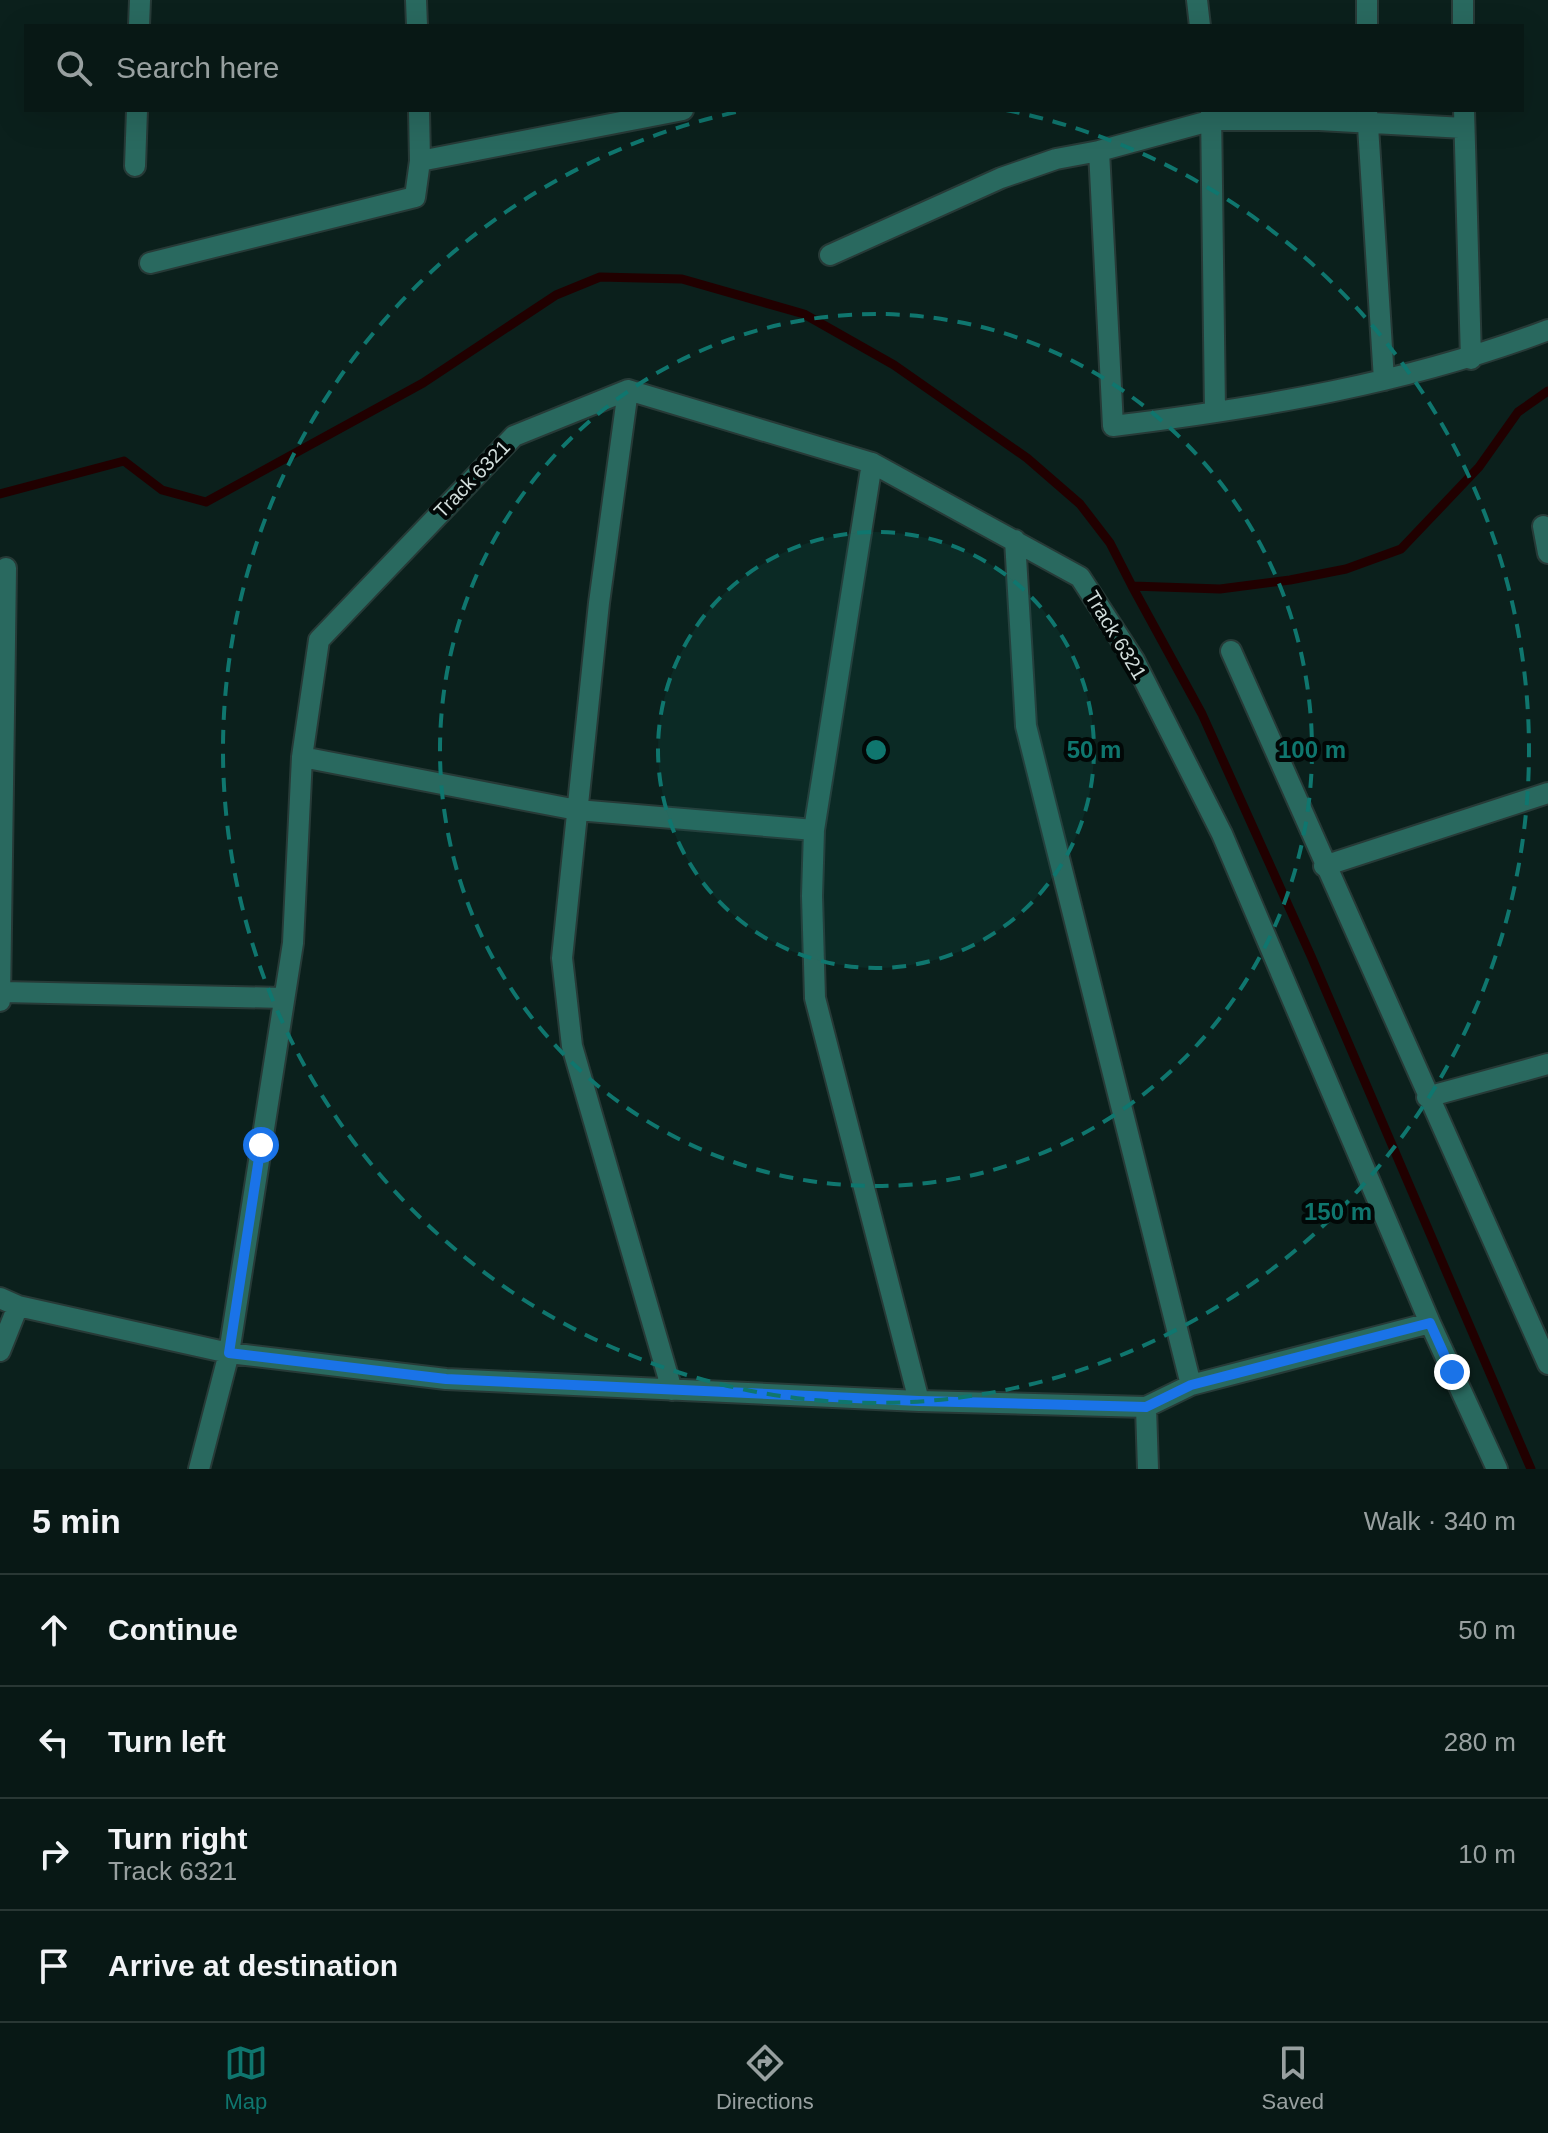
<!DOCTYPE html>
<html lang="en">
<head>
<meta charset="utf-8">
<style>
	:root { --surface:#081815; --page:#11211e; --text:#f1f3f6; --muted:#98a0a0; --line:#293734; --accent:#0f766e }
	body { margin:0; font-family:Arial,sans-serif; background:var(--page); color:var(--text) }
	.stop { position:absolute; width:24px; height:24px; margin:-18px; border:6px solid #1a73e8; border-radius:50%; background:#fff }
	.stop.end { background:#1a73e8; border-color:#fff; box-shadow:0 2px 8px #0008 }
	.list { margin:0; padding:0; list-style:none }
	h2 { display:flex; justify-content:space-between; align-items:center; height:104px; margin:0; padding:0 32px; font-size:34px }
	h2 small { font-size:26px; font-weight:400; color:var(--muted) }
	.list li { display:grid; grid-template-columns:52px 1fr auto; gap:24px; align-items:center; box-sizing:border-box; height:112px; padding:0 32px; border-top:2px solid var(--line) }
	.list b { display:block; font-size:30px; white-space:nowrap }
	.list p { margin:0; font-size:26px; white-space:nowrap; color:var(--muted) }
	.list em { font-size:26px; font-style:normal; color:var(--muted) }
	.icon { flex:none; width:44px; height:44px; fill:none; stroke:currentColor; stroke-width:2; stroke-linecap:round; stroke-linejoin:round }
	.map { position:relative; flex:none; width:1548px; height:1469px; overflow:hidden }
	.search { position:absolute; background:var(--surface); box-shadow:0 8px 32px #0002; left:24px; right:24px; top:24px; height:88px; display:flex; align-items:center; gap:20px; box-sizing:border-box; padding:0 28px; border-radius:0px; color:var(--muted); font-size:30px }
	.sheet { height:552px; background:var(--surface) }
	nav { display:flex; justify-content:space-around; align-items:center; box-sizing:border-box; height:112px; border-top:2px solid var(--line); background:var(--surface); font-size:22px; color:var(--muted) }
	nav a { display:grid; justify-items:center; gap:4px }
	nav .on { color:var(--accent) }
	.map>svg:first-child { display:block }
	.lines { fill:none; stroke-linecap:round; stroke-linejoin:round }
	.stream { stroke:#210000; stroke-width:9 }
	.street-casing { stroke:#273a37; stroke-width:24 }
	.street { stroke:#29695f; stroke-width:20 }
	.route { stroke:#1a73e8; stroke-width:10 }
	.ring { fill:none; stroke:#0f766e; stroke-width:4; stroke-dasharray:14 10 }
	.labels { text-anchor:middle; dominant-baseline:central; stroke-width:8; stroke-linejoin:round; paint-order:stroke }
	.street-label { font-size:20px; fill:#d1dddb; stroke:#020807 }
	.centre { fill:#0f766e; stroke:#020807; stroke-width:4 }
	.ring-label { font-size:24px; text-anchor:middle; font-weight:bold; fill:#0f766e; stroke:#020807; stroke-width:8; stroke-linejoin:round; paint-order:stroke }
</style>
</head>
<body>
<div class="map">
<svg width="1548" height="1469" viewBox="0 0 1548 1469">
	<rect width="100%" height="100%" fill="#0b201c"/>
	<g class="lines">
		<path class="stream" d="M0,494L124,461L162,490L206,502L423,383L556,295L600,277L682,279L804,314L894,365L1027,458L1080,504L1110,543L1132,586L1220,589L1290,580L1346,569L1401,549L1479,467L1518,412L1548,391
			M1132,586L1202,714L1311,956L1531,1469"/>
		<g class="street-casing">
			<path id="street" d="M416,0L417,26
				M1197,0L1200,26
				M1463,0V26
				M139,26L140,0
				M1367,26V0
				M1211,110L1215,411
				M1367,110L1384,380
				M1464,110L1471,359
				M1099,151L1113,426C1261,408 1408,383 1548,330
				M420,161L683,110
				M135,166L137,110
				M830,255L1001,178L1056,159L1099,151L1213,120H1319L1464,128
				M150,263L415,197L420,161L419,110
				M628,390L599,603L562,958L572,1046L672,1390
				M872,463L814,830L812,896L815,998L919,1401
				M1543,526L1548,553
				M1015,540L1026,726L1191,1385
				M1231,651L1548,1364
				M302,757L577,810L814,830
				M1324,866L1548,793
				M3,992L284,998
				M0,1001L6,568
				M1427,1097L1548,1064
				M0,1298L18,1306L229,1353L446,1379L919,1401L1146,1407L1191,1385L1430,1323
				M0,1351L18,1306
				M1146,1407L1148,1469
				M199,1469L229,1353L293,943L302,757L319,640L514,436L628,390L872,463L1080,577L1134,660L1222,834L1430,1323L1497,1469"/>
		</g>
		<use href="#street" class="street"/>
	</g>
	<g class="lines">
		<path class="route" d="M261,1145L229,1353L446,1379L919,1401L1146,1407L1191,1385L1430,1323L1452,1372"/>
	</g>
	<circle cx="876" cy="750" r="218" fill="#0f766e" fill-opacity=".12"/>
	<g class="ring">
		<circle cx="876" cy="750" r="218"/>
		<circle cx="876" cy="750" r="436"/>
		<path d="M1006 110A653 653 0 1 1 746 110"/>
	</g>
	<g class="labels">
		<g class="street-label">
			<text transform="translate(472 479) rotate(-46)">Track 6321</text>
			<text transform="translate(1116 635) rotate(59)">Track 6321</text>
		</g>
	</g>
	<circle cx="876" cy="750" r="12" class="centre"/>
	<g class="ring-label">
		<text x="1094" y="758">50 m</text>
		<text x="1312" y="758">100 m</text>
		<text x="1338" y="1220">150 m</text>
	</g>
</svg>
<div class="stop" style="left:261px;top:1145px"></div>
<div class="stop end" style="left:1452px;top:1372px"></div>
<div class="search"><svg class="icon" aria-label="search" viewBox="0 0 24 24"><circle cx="10" cy="10" r="6"/><path d="M15 15l6 6"/></svg>Search here</div>
</div>
<section class="sheet">
<h2>5 min<small>Walk · 340 m</small></h2>
<ul class="list">
<li><svg class="icon" aria-label="ahead" viewBox="0 0 24 24"><path d="M12 20V5M6 11l6-6 6 6"/></svg><div><b>Continue</b></div><em>50 m</em></li>
<li><svg class="icon" aria-label="left" viewBox="0 0 24 24"><path d="M17 20v-9H6M10 6l-5 5 5 5"/></svg><div><b>Turn left</b></div><em>280 m</em></li>
<li><svg class="icon" aria-label="right" viewBox="0 0 24 24"><path d="M7 20v-9h11M14 6l5 5-5 5"/></svg><div><b>Turn right</b><p>Track 6321</p></div><em>10 m</em></li>
<li><svg class="icon" aria-label="arrive" viewBox="0 0 24 24"><path d="M6 21V4h12l-3 4 3 4H6"/></svg><div><b>Arrive at destination</b></div></li>
</ul>
</section>
<nav>
<a class="on"><svg class="icon" aria-label="map" viewBox="0 0 24 24"><path d="M3 6l6-2 6 2 6-2v14l-6 2-6-2-6 2zM9 4v14M15 6v14"/></svg>Map</a>
<a><svg class="icon" aria-label="directions" viewBox="0 0 24 24"><path d="M12 3l9 9-9 9-9-9zM9 14v-3h6M13 9l2 2-2 2"/></svg>Directions</a>
<a><svg class="icon" aria-label="saved" viewBox="0 0 24 24"><path d="M7 4h10v16l-5-4-5 4z"/></svg>Saved</a>
</nav>
</body>
</html>
